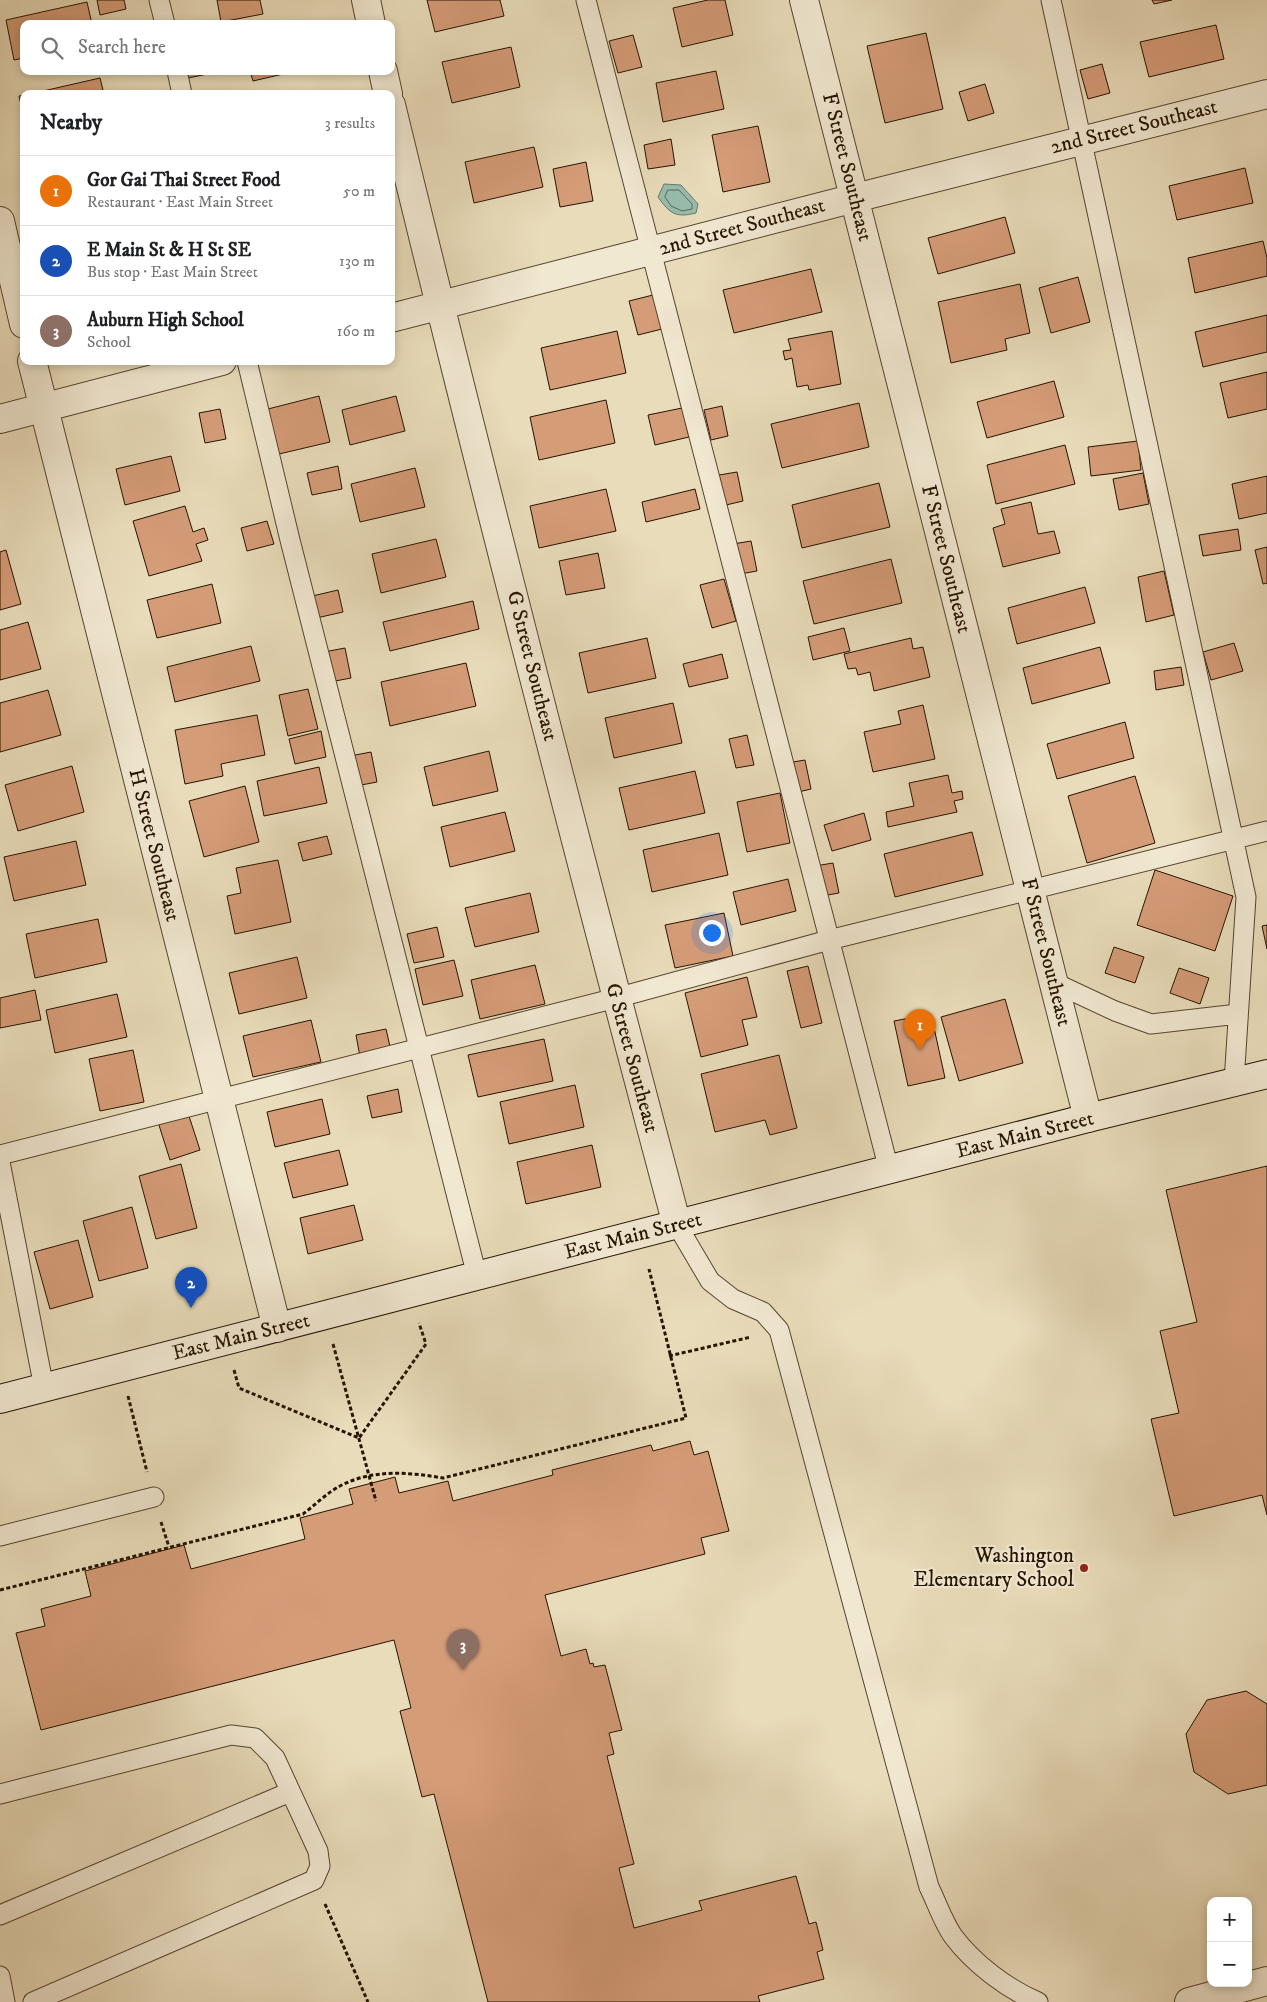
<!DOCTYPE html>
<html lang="en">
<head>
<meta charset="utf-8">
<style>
	:root { --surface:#fff; --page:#f6f6f6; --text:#202124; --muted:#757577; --line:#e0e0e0; --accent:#7c3aed }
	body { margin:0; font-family:"IM FELL DW Pica",serif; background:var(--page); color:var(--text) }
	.controls { position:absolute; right:15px; bottom:15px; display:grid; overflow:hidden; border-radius:10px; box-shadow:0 2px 8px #0003 }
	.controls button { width:45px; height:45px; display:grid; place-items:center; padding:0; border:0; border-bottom:1px solid var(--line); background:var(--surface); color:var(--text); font:25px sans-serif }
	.you { position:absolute; left:711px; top:932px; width:18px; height:18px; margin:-12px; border:4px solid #fff; border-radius:50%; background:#1a73e8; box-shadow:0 0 0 8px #1a73e833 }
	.badge { display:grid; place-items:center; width:32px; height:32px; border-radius:50%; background:var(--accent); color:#fff; font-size:16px; font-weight:700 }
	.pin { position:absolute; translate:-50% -41px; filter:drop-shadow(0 1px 2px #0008) }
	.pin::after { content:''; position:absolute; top:26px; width:18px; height:15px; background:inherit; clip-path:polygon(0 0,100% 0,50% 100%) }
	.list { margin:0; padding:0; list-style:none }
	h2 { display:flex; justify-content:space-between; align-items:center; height:65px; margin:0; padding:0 20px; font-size:21px }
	h2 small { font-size:16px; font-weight:400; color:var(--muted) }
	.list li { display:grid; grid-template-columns:32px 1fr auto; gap:15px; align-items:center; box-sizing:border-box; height:70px; padding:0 20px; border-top:1px solid var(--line) }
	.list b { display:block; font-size:19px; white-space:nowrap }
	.list p { margin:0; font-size:16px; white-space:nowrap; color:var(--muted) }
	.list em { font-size:16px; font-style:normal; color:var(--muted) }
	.icon { flex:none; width:28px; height:28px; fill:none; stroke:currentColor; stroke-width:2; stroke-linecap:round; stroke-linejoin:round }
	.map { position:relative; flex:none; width:1267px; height:2002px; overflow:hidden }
	.search { position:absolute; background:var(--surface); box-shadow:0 2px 8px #0003; left:20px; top:20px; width:375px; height:55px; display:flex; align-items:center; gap:12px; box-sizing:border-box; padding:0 18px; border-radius:10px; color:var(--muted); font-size:19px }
	.panel { position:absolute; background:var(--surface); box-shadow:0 2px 8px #0003; left:20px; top:90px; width:375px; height:275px; border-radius:10px }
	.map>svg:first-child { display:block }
	.water { fill:#97bcad; stroke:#697868 }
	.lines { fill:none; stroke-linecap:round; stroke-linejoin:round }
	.shore { stroke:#5e6856; stroke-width:1 }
	.building { fill:#d59c78; stroke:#251300 }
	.service-casing { stroke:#56452e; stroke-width:21 }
	.minor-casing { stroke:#56452e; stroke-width:30 }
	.secondary-casing { stroke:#251300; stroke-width:30 }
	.path { stroke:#251300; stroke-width:3; stroke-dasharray:4 2.5; stroke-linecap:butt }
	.service { stroke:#f1e8d2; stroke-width:19 }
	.minor { stroke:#f1e8d2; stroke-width:28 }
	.secondary { stroke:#f1e8d2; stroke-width:28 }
	.poi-dot { fill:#8f2418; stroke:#f1e8d2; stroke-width:2 }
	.labels { text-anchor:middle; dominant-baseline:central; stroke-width:4.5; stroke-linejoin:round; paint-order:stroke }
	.street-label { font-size:21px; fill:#251300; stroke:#f1e8d2 }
	.poi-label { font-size:21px; fill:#251300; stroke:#f1e8d2; text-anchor:end }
</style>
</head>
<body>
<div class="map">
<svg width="1267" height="2002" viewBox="0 0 1267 2002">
	<rect width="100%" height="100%" fill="#e9dcba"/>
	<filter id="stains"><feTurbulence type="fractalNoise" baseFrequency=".004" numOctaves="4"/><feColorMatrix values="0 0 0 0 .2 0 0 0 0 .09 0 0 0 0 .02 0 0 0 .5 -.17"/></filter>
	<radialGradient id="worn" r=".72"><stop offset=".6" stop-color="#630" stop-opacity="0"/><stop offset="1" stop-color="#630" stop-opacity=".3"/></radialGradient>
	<path class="water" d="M664,184L681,185L698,204L696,213C676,218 670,214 658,197Z"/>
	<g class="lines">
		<path class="shore" d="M668,190H679L692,204V209L682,211L671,206L665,197Z"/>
	</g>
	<path class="building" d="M97,0H124L126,9L100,15Z
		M217,0H260L263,14L221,22Z
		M427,0H500L504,16L435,32Z
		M708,0H725L733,35L682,47L673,8Z
		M1152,0H1172L1154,4Z
		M87,2L92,24H24V58L14,60L6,20Z
		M1216,25L1224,59L1149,77L1140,42Z
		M926,33L943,109L885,123L867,46Z
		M633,35L642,67L618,73L609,41Z
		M511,47L520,87L452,103L442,62Z
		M1102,64L1110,93L1088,99L1080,70Z
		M187,71H222L188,78Z
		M250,71H296L253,81Z
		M716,71L724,109L663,122L656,83Z
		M100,78L104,94H30Z
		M985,84L994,113L968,121L959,92Z
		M24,95V118L19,96Z
		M758,126L770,182L723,192L712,135Z
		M671,139L675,165L648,169L644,145Z
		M534,147L543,187L474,203L465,162Z
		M586,162L593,201L560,207L553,169Z
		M1245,168L1253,203L1177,220L1169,186Z
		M1005,217L1015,253L938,274L928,238Z
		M1263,241L1267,258V276L1195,293L1188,258Z
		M811,269L822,312L734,333L723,290Z
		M1078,277L1090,322L1051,333L1039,288Z
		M1020,284L1030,333L1005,339L1007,350L951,363L938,302Z
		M653,295L662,329L638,335L629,301Z
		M1267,315V352L1203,367L1195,332Z
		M617,331L626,373L550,390L541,348Z
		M832,331L841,384L809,390L808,385L797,387L792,358L785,360L783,351L791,350L788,339Z
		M1267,372V409L1228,418L1220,383Z
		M1054,381L1064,417L987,438L977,402Z
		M319,396L330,442L279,454L268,409Z
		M396,396L405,431L350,445L342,410Z
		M606,400L615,443L539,460L530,417Z
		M859,403L869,447L782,468L771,424Z
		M722,406L728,436L711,440L704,410Z
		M682,408L689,437L655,445L648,415Z
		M220,409L226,439L205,443L199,413Z
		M1138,441L1141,470L1091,476L1088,447Z
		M1065,445L1075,484L996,504L987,465Z
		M171,456L180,491L125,505L116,469Z
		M338,466L342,489L312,495L307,473Z
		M415,468L425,507L360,522L351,484Z
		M737,472L743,501L726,505L719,475Z
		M1143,473L1149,504L1119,510L1113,479Z
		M1267,476V513L1239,519L1232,484Z
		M879,483L890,527L802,548L792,505Z
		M606,489L616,531L539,548L530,506Z
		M695,489L700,509L646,522L642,502Z
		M1031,502L1038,534L1054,531L1060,553L1003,567L993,528L1005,524L1001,509Z
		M185,506L193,532L204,528L208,540L196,544L202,561L149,576L133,521Z
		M267,521L274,544L247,551L241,528Z
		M1238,529L1241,550L1203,556L1199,535Z
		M436,539L446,577L381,593L372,554Z
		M751,541L757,571L740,574L733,544Z
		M1267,547V583L1263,584L1255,550Z
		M6,550L21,604L0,610V552Z
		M598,553L605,588L566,595L559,561Z
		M891,559L902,603L814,624L803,581Z
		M1164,571L1174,615L1146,622L1138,577Z
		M724,579L736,621L712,628L700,585Z
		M212,584L221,623L157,638L147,600Z
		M1085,587L1095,623L1017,644L1008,608Z
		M338,590L343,612L312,619L308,597Z
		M473,601L479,629L390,651L383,622Z
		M28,622L41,669L0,680V630Z
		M844,628L850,651L813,660L808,637Z
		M647,638L656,678L588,693L579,653Z
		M911,638L913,649L923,647L930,677L874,691L870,672L858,675L856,668L848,669L844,654Z
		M1234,643L1243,671L1211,680L1203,652Z
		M251,646L260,681L175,702L167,667Z
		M1100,647L1110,683L1032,704L1023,668Z
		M345,648L351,678L330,682L324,652Z
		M722,654L728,678L689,687L683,664Z
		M466,663L476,706L390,726L381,682Z
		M1181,667L1184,685L1156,690L1154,671Z
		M308,689L318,729L288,736L279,695Z
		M48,690L61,735L0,752V703Z
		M673,703L682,743L614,758L605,718Z
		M923,705L935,759L873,772L864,732L901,724L898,711Z
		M257,715L265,755L221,764L223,776L185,784L175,730Z
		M1125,722L1134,758L1057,779L1047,744Z
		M321,731L326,757L295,764L289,739Z
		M747,735L754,765L736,768L729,739Z
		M489,751L498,791L433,806L424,767Z
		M371,752L377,782L356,786L350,756Z
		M805,760L811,789L794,793L787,763Z
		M72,766L84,812L18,831L5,785Z
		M319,767L327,803L264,816L257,781Z
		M695,771L705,813L629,830L619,788Z
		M948,775L952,793L962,791L963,799L954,801L957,812L888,827L886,812L914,806L909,783Z
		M1135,776L1155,843L1087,863L1068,796Z
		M245,786L259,842L204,857L189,801Z
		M780,793L790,843L747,852L737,802Z
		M505,812L515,851L450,867L441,827Z
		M864,813L871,840L832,851L824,825Z
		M972,832L983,875L895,897L884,854Z
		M719,833L728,875L652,892L643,850Z
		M327,836L332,854L303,861L298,843Z
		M76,841L86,885L14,901L4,857Z
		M278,860L291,922L235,934L227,896L241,893L236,868Z
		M833,863L839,893L822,896L815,866Z
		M1155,870L1233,896L1215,951L1137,925Z
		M788,879L796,911L741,925L733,892Z
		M530,893L539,932L475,947L465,908Z
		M724,913L733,956L675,968L665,925Z
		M98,919L107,962L35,978L26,934Z
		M1267,925V949L1262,926Z
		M437,927L444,957L414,963L407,934Z
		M1114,947L1144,957L1135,983L1105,973Z
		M297,957L307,998L239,1014L229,973Z
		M454,960L463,996L423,1005L415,969Z
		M535,965L545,1004L480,1019L471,980Z
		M808,966L822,1023L801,1028L787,971Z
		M1179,968L1209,978L1200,1004L1170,993Z
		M747,977L757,1017L742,1020L748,1045L701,1057L685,993Z
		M35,990L41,1020L0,1028V998Z
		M117,994L127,1037L55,1053L46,1010Z
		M1005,999L1023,1063L959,1081L941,1017Z
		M931,1014L945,1078L908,1086L894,1021Z
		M311,1020L321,1062L253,1077L243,1036Z
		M386,1029L391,1051L360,1057L356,1035Z
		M544,1039L553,1081L478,1097L468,1055Z
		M133,1050L144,1102L100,1111L89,1059Z
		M779,1055L797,1128L770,1135L765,1120L715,1132L701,1074Z
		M575,1085L584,1127L509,1144L500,1102Z
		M398,1089L402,1112L372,1118L367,1096Z
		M322,1099L330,1134L275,1147L267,1112Z
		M188,1113L200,1150L170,1160L158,1122Z
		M592,1145L601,1187L526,1204L517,1162Z
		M339,1150L348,1185L293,1198L284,1163Z
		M181,1164L197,1228L156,1239L139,1176Z
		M1267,1166V1515L1262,1495L1174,1516L1151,1419L1179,1413L1160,1331L1197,1322L1166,1190Z
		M354,1205L363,1240L308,1254L300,1218Z
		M132,1207L148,1268L99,1281L83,1221Z
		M78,1240L93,1297L50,1309L34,1252Z
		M690,1441L694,1455L708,1451L729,1531L701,1538L705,1554L545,1595L561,1656L586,1649L590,1664L593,1663L594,1667L605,1665L622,1730L609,1733L614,1754L607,1756L634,1864L619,1868L634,1928L702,1910L699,1901L796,1876L809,1924L816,1922L823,1950L817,1952L824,1979L758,1996L760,2002H488L434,1794L422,1797L400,1711L411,1708L394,1640L41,1730L16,1633L45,1626L41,1609L91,1596L85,1571L184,1545L191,1569L305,1539L300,1518L353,1504L349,1489L395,1477L399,1493L448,1481L453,1501L553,1475L552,1470L651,1445L653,1451Z
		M1246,1691L1267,1704V1785L1228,1794L1194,1772L1186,1734L1207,1700Z"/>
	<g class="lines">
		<g class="service-casing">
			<path id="service" d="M159,0L165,24
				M586,0L889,1170
				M1051,0L1246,897L1234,1082
				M177,71L182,94
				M247,361L290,540L477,1276
				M1053,982L1115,1011L1151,1024L1238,1014
				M0,1155L616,998L829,940L1267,831
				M0,1162L44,1388
				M677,1225L710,1281L733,1299L763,1312L779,1330L929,1887C937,1903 943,1922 953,1936C973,1963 1007,1989 1038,2002
				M0,1536L154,1497
				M0,1794L231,1735L255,1738L275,1758L318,1851L320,1866L314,1880L33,2002
				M0,1915L290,1792
				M0,1976L5,2002"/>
		</g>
		<g class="minor-casing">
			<path id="minor" d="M366,0L371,24
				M804,0L1088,1118
				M383,71L388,94
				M391,105C482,480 578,853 677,1225
				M0,221L24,324
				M391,318L855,198L1267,94
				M32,361L277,1328
				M0,419L222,361
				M1189,2002L1267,1981"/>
		</g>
		<g class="secondary-casing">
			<path id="secondary" d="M0,1399L1088,1118L1267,1074"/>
		</g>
		<path class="path" d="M333,1344L376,1501
			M669,1356L751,1337
			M234,1370L239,1388L359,1438L426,1344L419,1323
			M128,1396L147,1472
			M161,1522L169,1547
			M0,1590L303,1514C315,1505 328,1492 340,1486C372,1469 408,1472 443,1478L686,1418L649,1269
			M325,1904L368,2002"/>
		<use href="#service" class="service"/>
		<use href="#minor" class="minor"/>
		<use href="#secondary" class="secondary"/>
	</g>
	<circle class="poi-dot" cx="1084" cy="1568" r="5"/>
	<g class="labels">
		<g class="street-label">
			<text transform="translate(1134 127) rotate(-14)">2nd Street Southeast</text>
			<text transform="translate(847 167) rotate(76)">F Street Southeast</text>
			<text transform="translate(742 227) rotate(-15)">2nd Street Southeast</text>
			<text transform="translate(946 559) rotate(76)">F Street Southeast</text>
			<text transform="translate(532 666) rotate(76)">G Street Southeast</text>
			<text transform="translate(154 845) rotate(76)">H Street Southeast</text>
			<text transform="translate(1046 952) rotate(76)">F Street Southeast</text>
			<text transform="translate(632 1058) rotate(75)">G Street Southeast</text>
			<text transform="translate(1025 1135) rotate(-14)">East Main Street</text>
			<text transform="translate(633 1236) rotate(-14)">East Main Street</text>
			<text transform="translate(241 1337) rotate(-14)">East Main Street</text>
		</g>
		<g class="poi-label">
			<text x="1074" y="1556">Washington<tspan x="1074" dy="24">Elementary School</tspan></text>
		</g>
	</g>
	<rect width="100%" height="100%" filter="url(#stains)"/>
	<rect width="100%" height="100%" fill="url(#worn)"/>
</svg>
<div class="controls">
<button>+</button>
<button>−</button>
</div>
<div class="you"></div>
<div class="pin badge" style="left:920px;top:1050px;background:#e8710a">1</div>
<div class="pin badge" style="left:191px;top:1308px;background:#1a4fb4">2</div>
<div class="pin badge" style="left:463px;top:1670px;background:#8d6e63">3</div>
<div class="search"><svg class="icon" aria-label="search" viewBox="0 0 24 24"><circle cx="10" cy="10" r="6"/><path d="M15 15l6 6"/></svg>Search here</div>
<section class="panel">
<h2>Nearby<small>3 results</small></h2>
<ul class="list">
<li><span class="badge" style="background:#e8710a">1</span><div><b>Gor Gai Thai Street Food</b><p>Restaurant · East Main Street</p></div><em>50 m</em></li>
<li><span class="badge" style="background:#1a4fb4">2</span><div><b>E Main St &amp; H St SE</b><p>Bus stop · East Main Street</p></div><em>130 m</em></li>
<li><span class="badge" style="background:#8d6e63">3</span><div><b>Auburn High School</b><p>School</p></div><em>160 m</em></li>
</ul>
</section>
</div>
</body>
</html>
